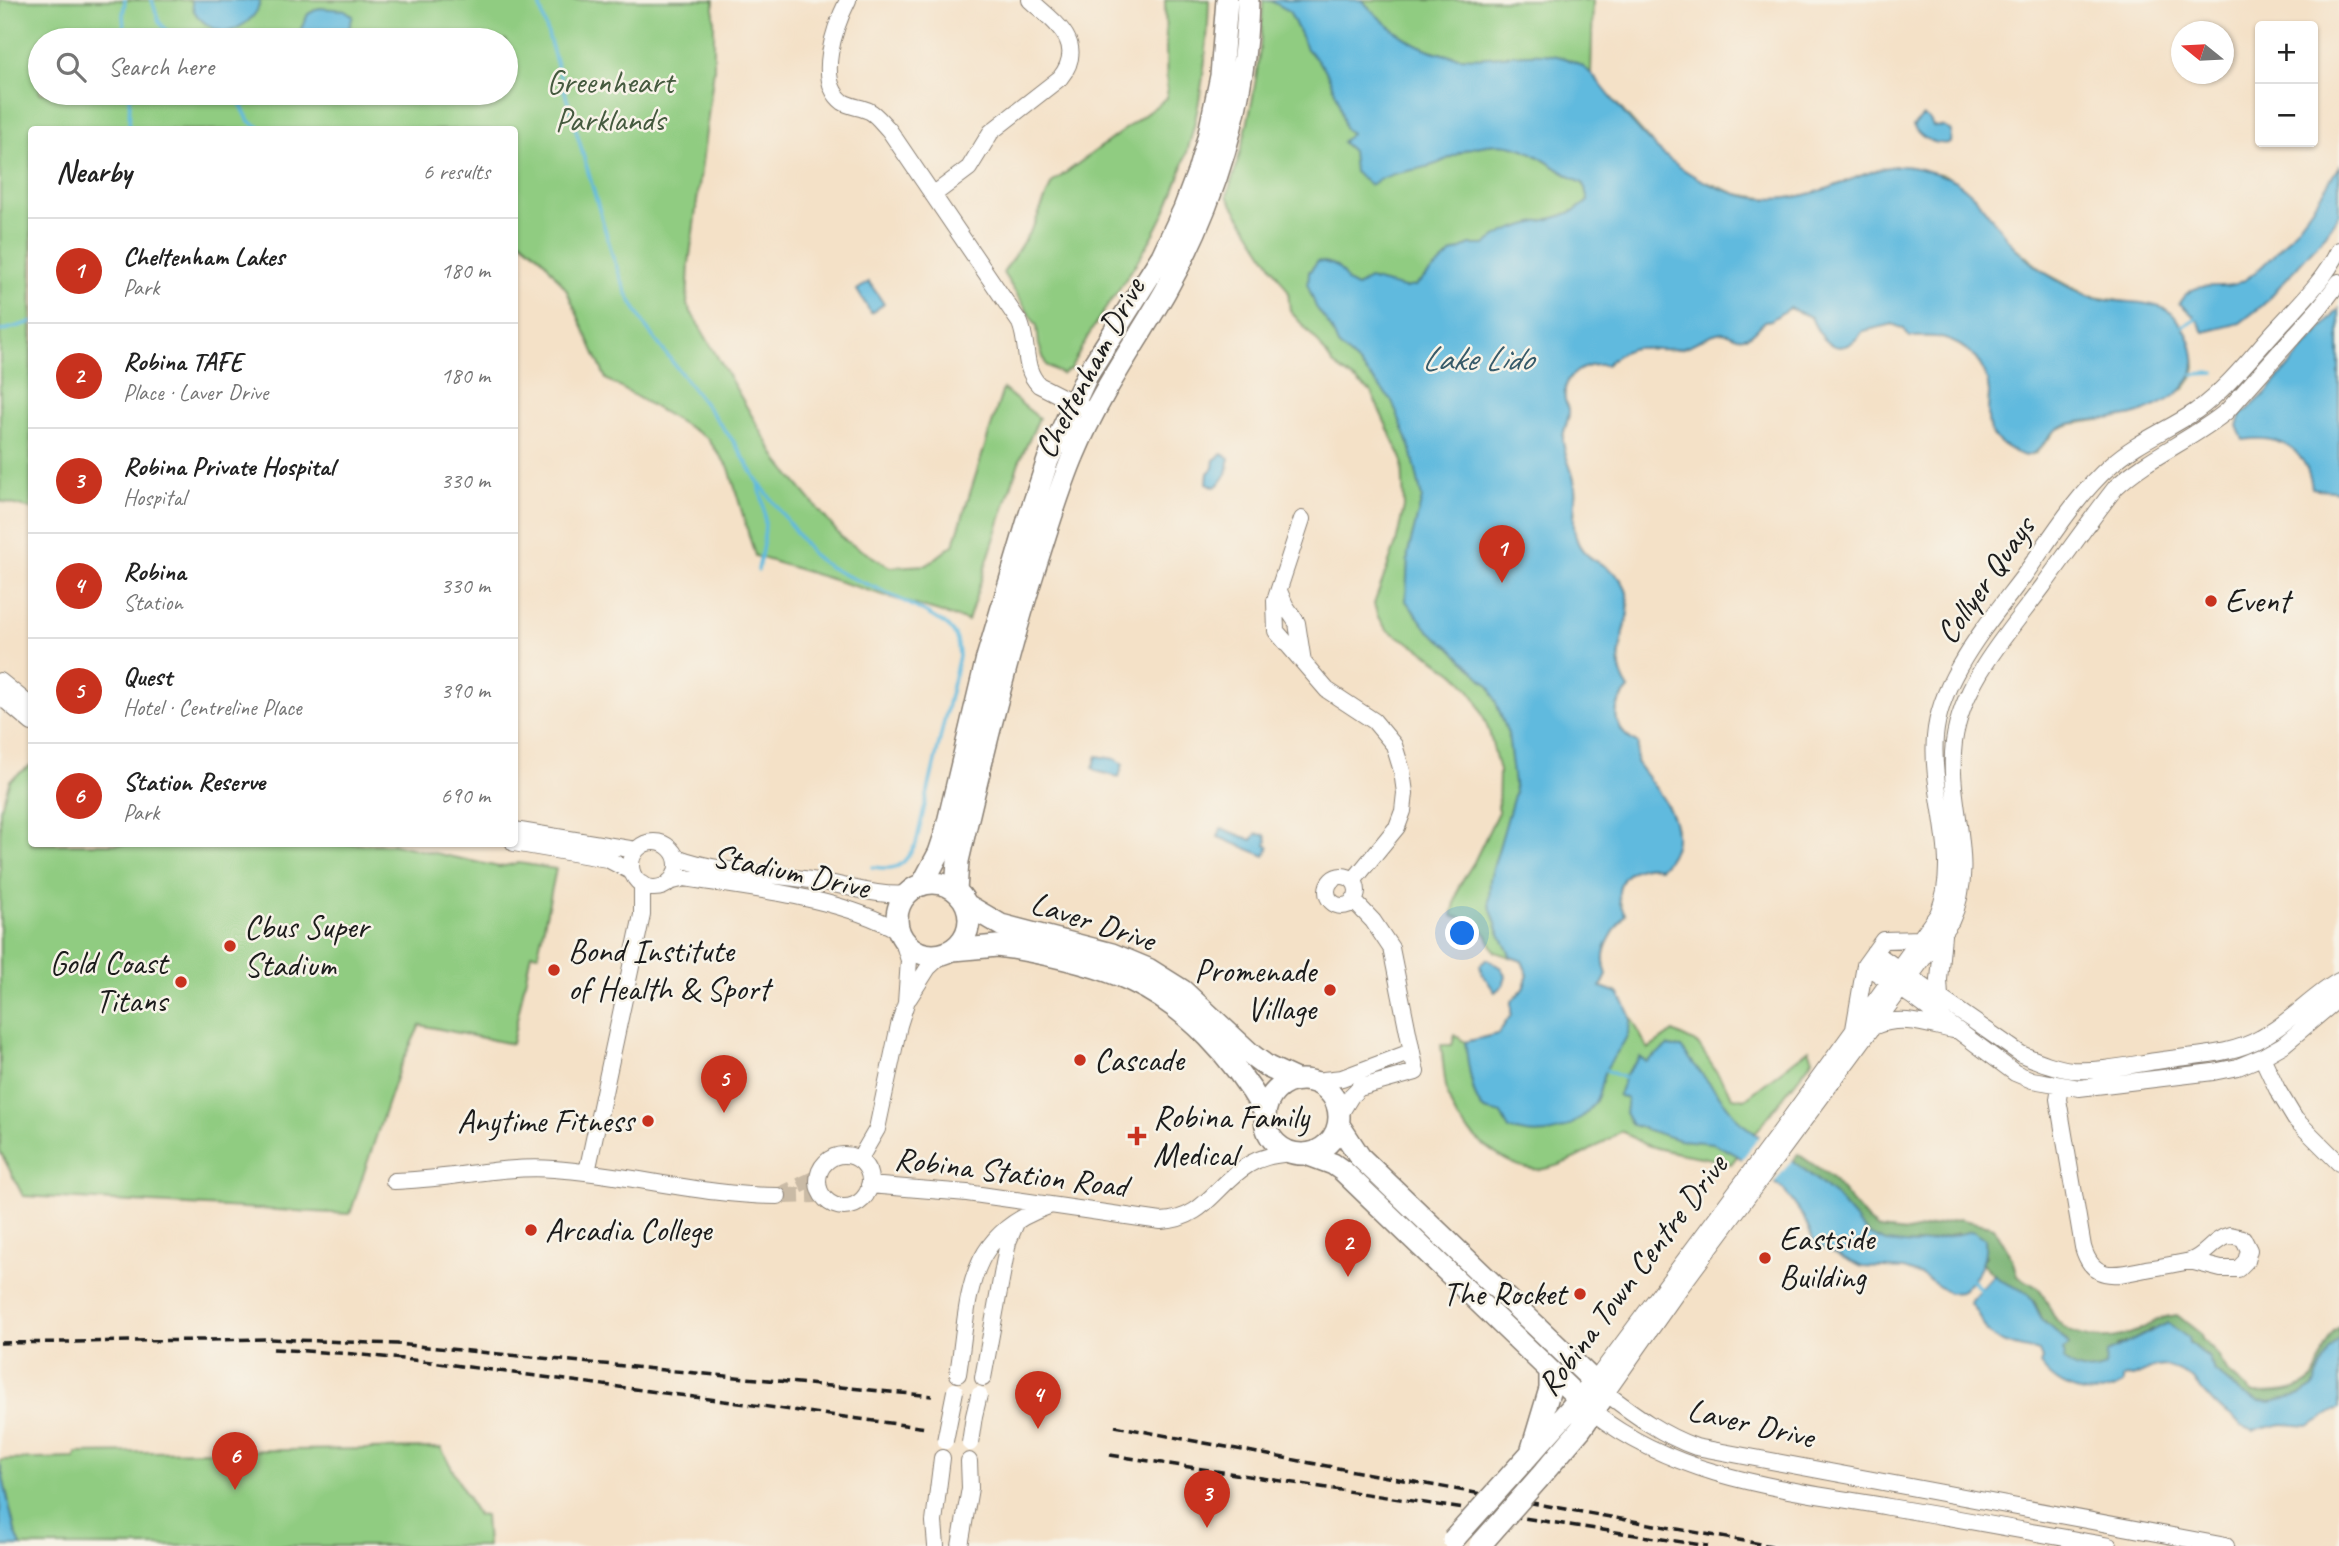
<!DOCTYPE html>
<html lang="en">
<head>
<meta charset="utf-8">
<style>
	:root { --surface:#fff; --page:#f2f2f2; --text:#222; --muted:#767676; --line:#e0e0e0; --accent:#c8321e }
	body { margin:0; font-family:Caveat,sans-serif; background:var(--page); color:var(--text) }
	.controls { position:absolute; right:21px; top:21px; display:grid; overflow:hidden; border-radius:7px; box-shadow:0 2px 5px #0004 }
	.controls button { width:63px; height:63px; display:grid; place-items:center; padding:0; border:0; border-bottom:2px solid var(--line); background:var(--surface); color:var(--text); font:35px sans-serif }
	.compass { position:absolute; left:2171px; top:21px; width:63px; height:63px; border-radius:50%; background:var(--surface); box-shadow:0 2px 5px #0004; rotate:288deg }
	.you { position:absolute; left:1463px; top:934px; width:24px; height:24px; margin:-18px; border:5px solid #fff; border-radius:50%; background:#1a73e8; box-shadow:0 0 0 10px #1a73e833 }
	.badge { display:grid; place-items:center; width:46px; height:46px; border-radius:50%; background:var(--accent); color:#fff; font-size:23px; font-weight:700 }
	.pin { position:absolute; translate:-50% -58px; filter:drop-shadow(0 2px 4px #0008) }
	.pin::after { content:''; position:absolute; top:37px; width:24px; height:21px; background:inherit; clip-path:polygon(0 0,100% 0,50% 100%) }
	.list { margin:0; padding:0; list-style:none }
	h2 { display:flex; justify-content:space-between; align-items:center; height:91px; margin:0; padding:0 28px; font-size:30px }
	h2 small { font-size:23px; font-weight:400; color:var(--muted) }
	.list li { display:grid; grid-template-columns:46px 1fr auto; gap:21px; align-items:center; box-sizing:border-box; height:105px; padding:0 28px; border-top:2px solid var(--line) }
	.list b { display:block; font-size:26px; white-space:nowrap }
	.list p { margin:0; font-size:23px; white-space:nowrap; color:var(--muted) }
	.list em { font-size:23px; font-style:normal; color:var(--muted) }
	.icon { flex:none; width:38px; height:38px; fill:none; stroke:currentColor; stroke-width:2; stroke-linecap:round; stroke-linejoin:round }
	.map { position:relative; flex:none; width:2339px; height:1546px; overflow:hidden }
	.search { position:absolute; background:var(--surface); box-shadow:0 2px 5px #0004; left:28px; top:28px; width:490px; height:77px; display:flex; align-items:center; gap:18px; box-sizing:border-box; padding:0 24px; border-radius:38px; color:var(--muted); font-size:26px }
	.panel { position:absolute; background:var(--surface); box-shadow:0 2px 5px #0004; left:28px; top:126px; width:490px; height:721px; border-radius:7px }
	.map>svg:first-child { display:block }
	.green { fill:#90cc81; stroke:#56744e; stroke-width:2; fill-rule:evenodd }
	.forest { fill:#74b06f; stroke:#486646; stroke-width:2 }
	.water { fill:#60bade; stroke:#3e6b7d; stroke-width:2 }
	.pier { fill:#f4e1c7 }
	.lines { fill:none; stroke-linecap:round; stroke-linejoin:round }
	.stream { stroke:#60bade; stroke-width:3.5 }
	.minor-tunnel { stroke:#c9baa5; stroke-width:16; stroke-dasharray:16 8; stroke-linecap:butt }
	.minor-casing { stroke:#887e72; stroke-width:18 }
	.major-casing { stroke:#887e72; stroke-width:24 }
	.minor { stroke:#fff; stroke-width:16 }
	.major { stroke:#fff; stroke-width:21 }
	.rail { stroke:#1c1c1c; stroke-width:3.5; stroke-dasharray:10 5; stroke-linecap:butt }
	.minor-bridge-casing { stroke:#887e72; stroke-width:18; stroke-linecap:butt }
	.major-bridge-casing { stroke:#887e72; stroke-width:24; stroke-linecap:butt }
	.minor-bridge { stroke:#fff; stroke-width:16 }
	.major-bridge { stroke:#fff; stroke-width:21 }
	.poi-dot { fill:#c8321e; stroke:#f7f3e8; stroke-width:2.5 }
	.labels { text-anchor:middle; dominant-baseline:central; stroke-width:5; stroke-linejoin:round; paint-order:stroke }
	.park-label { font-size:33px; fill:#455a3f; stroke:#f7f3e8 }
	.street-label { font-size:33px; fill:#1c1c1c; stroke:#f7f3e8 }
	.poi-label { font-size:33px; fill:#1c1c1c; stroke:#f7f3e8; text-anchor:start }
	.water-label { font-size:35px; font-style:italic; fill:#375b6a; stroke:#f7f3e8 }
</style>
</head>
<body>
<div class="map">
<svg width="2339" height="1546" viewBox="0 0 2339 1546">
	<rect width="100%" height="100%" fill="#f7f3e8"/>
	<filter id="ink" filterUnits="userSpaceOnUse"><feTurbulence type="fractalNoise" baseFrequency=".0143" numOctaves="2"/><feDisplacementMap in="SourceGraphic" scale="14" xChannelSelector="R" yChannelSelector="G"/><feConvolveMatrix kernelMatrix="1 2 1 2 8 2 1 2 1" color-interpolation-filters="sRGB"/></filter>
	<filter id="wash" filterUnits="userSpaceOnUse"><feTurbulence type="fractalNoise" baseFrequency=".00686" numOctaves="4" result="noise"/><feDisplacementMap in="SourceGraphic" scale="28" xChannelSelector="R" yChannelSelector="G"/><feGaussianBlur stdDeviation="1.57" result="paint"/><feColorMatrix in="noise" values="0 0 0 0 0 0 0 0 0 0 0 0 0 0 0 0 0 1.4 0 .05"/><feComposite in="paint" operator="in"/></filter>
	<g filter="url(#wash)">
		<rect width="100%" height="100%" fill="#f4e1c7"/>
		<path class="green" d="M0,0H714V69L689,264L687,305L779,462L843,539L890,567L927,565L954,544L1003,389L1039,418L1019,462L968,621L755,556L729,468L707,438L606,379L566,289L542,258L515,235L514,130H32L31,509L0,501ZM40,40H506V93H40Z
			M1165,0H1209C1207,77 1193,159 1157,228C1141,259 1121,285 1102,314C1090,331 1080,351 1070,369L1062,374L1046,365L1039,345L1037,326L1003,273L1034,225L1052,183L1167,98Z
			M1263,0H1593L1591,75L1664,157L1698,179L1737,194L1776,200L1818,193L1865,174L1900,166L1945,175L1974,196L2011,244L2047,274L2088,296L2157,307L2165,309L2176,318L2187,334L2194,357L2195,367L2192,378L2185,388L2161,403L2132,415L2071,424L2056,430L2036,453L2025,456C2014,452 2000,445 1993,435C1985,423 1989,406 1989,392C1987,365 1969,345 1942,338C1933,335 1920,337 1909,337L1904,329L1893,324L1863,331C1842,360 1823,344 1811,317L1789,308L1771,320L1764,321C1757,330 1750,339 1738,337C1732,336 1729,332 1723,332C1706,333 1693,347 1677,349C1644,352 1635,337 1606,365C1585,363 1561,374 1565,400C1566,404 1569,406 1569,410C1570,420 1562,430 1563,441C1564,457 1574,471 1575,487C1577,508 1569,525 1579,545C1589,564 1616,565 1625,587C1639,623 1603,653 1629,689C1609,709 1613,730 1638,744L1636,762C1658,793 1699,833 1660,868C1644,863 1621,871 1619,891C1618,899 1621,907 1625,914C1612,936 1597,949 1607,975L1601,987L1618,993L1648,1049L1673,1032L1698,1044L1733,1097L1745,1099L1809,1049L1813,1059L1731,1164C1703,1155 1674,1155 1647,1145C1638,1142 1630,1136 1622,1131C1598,1145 1572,1164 1544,1169C1515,1175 1464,1135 1453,1110C1444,1091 1444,1066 1441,1045H1452L1455,1035L1465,1042L1498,1034L1511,1015V1002L1523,989L1528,975L1522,961L1495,952L1486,934L1473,920L1452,916L1459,886L1474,862L1498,812L1499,771L1489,731L1476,699L1460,678L1419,648L1387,630L1378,617L1374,604L1396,543L1404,507L1402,459L1371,392L1333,364L1317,341L1290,311L1288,291L1227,196C1249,130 1261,70 1263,0Z
			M31,765L32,844H393L499,867L519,863L556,869L538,954L531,953L512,1044L420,1025L399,1069L350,1214L23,1196L0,1151V810L10,780Z
			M441,1448L477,1515L485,1516L487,1546H21L15,1531L0,1464V1460L75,1458L76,1453Z"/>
		<path class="forest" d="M1798,1154L1830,1176L1868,1221L1879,1229L1908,1232L1959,1219L1994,1227L2012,1258L2017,1276C2024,1280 2034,1284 2040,1290C2047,1298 2049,1311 2056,1319C2074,1342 2112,1342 2137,1331C2155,1323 2154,1318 2177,1315L2201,1334L2202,1339L2217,1354L2228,1372L2252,1393C2273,1393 2307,1394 2317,1371C2321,1362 2322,1353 2326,1345C2330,1338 2332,1331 2339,1327V1339L2313,1387L2299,1396L2271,1402L2258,1401L2243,1395L2214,1370L2208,1357L2189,1342L2152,1329L2132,1341L2117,1346L2106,1367C2089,1374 2077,1372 2062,1360V1350L2069,1346L2066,1340L2043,1321L2035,1303L2025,1292L2002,1283L1982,1263L1986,1256L1958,1233C1930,1243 1895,1253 1868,1234C1855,1224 1846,1209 1835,1197C1823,1184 1807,1172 1793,1161Z"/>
		<path class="water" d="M192,0H260C259,17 241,28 225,33C211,29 190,16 192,0Z
			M1262,0H1362C1397,39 1434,62 1488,57C1521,55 1550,47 1582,66C1595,74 1607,94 1618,106C1651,147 1684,179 1737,194C1776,205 1811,196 1848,181C1863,175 1883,166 1900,166C1912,166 1929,171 1941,175C1972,183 1990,218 2009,241C2019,253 2036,268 2050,276C2061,283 2075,291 2087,296C2110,304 2143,299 2165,309C2175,314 2183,326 2188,336C2209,381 2172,403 2133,415C2111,421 2075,417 2056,430C2042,439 2045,451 2025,456C2014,452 2000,445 1993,435C1985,423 1989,406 1989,392C1987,365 1969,345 1942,338C1933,335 1920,337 1909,337L1904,329L1893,324L1863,331C1841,360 1823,345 1811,317L1789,308L1771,320L1764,321C1757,330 1750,339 1738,337C1732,336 1729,332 1723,332C1706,333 1693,347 1677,349C1644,352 1635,337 1606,365C1585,363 1561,374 1565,400C1566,404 1569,406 1569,410C1570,419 1562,430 1563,441C1564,457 1574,471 1575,487C1577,508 1569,525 1579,545C1589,564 1616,565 1625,587C1639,623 1603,653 1629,689C1609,709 1613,730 1638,744L1636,762C1658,793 1699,833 1660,868C1644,863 1621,871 1619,891C1618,899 1621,907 1625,914C1612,936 1597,949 1607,975L1601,987L1618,993C1622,1000 1629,1010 1630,1018C1632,1039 1614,1053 1605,1071C1601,1080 1601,1093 1595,1102C1574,1132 1542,1140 1509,1129L1501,1114C1496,1112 1490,1112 1485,1110C1472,1105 1467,1055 1465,1042L1498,1034L1511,1015V1002L1523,989L1528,975L1522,961L1511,957L1498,930L1489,903L1490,879L1515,792L1508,734L1490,687L1451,648L1428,630L1406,601L1408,553L1422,498L1411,449L1392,401L1359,364L1338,345L1331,328L1316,307L1308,286L1309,272L1318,261C1334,263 1342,268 1347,282L1357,287L1369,279L1404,288L1415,286L1452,253L1470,245H1485C1514,218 1563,225 1588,201L1584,184C1544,165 1526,135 1476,147C1461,150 1450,159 1436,164C1411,173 1395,169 1370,185L1354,172L1352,151L1342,142L1351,133L1345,129L1338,98L1325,69L1307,49L1289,11L1271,1Z
			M319,8L345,10L353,16L345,40H296L308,14Z
			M1923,116L1930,120L1933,126L1944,127L1951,131L1950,143C1934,145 1922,140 1913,126Z
			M2339,166V213L2326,234L2263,305L2240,323L2204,332L2196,318L2179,303C2197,274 2223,295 2246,279C2280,256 2317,202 2339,166Z
			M869,282L884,304L871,313L857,290Z
			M2339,309V492L2312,488C2307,450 2280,434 2243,440L2237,426L2240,417L2266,393Z
			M1222,454L1229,458C1229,471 1226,479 1215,487L1207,483L1208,473L1213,468L1214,460Z
			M1097,756L1115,759L1123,764L1119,777L1099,772L1093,768Z
			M1221,828L1252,840L1256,834L1265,835L1267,840L1266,845L1269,846L1265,856L1218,837Z
			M1487,959L1501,968L1506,977L1503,985L1495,992L1482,973L1480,965Z
			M1668,1046L1681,1048L1741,1123L1801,1167L1834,1195L1868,1234L1886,1242L1914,1245L1972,1231L1985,1239C1987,1264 1978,1275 1961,1292L1949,1293L1921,1275L1904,1269L1862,1267L1815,1244L1804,1218L1785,1191L1735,1154L1713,1143L1679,1140L1632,1125L1625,1113L1627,1099L1618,1095L1626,1074L1640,1057L1646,1062Z
			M1994,1274C2005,1287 2016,1284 2027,1294C2036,1302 2037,1314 2045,1323C2053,1331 2064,1335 2069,1346L2063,1350L2065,1357L2063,1360C2077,1372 2089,1373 2106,1367L2107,1353L2168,1323L2188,1338L2189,1343L2208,1357L2214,1370L2243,1395L2258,1401L2271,1402L2299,1396L2313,1387L2329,1351L2339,1339V1408L2310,1426L2282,1424L2253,1431L2241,1426L2233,1417L2215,1405L2192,1379L2178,1370L2167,1366L2155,1367L2133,1377L2127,1376L2123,1378V1384C2093,1402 2059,1390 2040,1364L2042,1359L2039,1352C2023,1347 1997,1345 1987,1331C1981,1321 1977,1311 1969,1302Z
			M0,1464L15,1531L21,1546H0Z"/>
		<path class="pier" d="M1762,1133L1794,1157L1771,1187L1739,1163Z"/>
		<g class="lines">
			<path class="stream" d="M152,0L159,22L176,40
				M538,0L613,257L626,292L647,329L734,442L757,480L812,554C830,571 853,578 876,588C899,598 923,611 945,624C957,634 958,641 959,656L916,844C903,866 899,871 873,867
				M125,40L123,15L125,0
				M235,93L249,121L264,130
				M129,130L130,93
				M2183,326L2196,318
				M1,331L32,322
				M2193,374L2214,373
				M758,483C769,516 765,538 758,570
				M1606,1070L1624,1078
				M1972,1280L1981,1290"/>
		</g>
	</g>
	<g filter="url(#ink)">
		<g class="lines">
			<path class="minor-tunnel" d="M778,1196L818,1177
				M784,1196L822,1195"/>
			<g class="minor-casing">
				<path id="minor" d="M848,0C835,26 815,81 843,102C851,107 861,107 869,111C876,114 883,124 889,130L1020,323C1029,344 1022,368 1039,385L1084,408
					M933,195L969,168L991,132L1060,78C1088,43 1054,22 1030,0
					M1302,519L1275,601L1276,631L1327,690L1374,721L1394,745L1402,771L1405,793L1403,811L1397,827L1353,881
					M1279,591L1285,605L1297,623L1303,662
					M0,681L32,707
					M0,696L32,723
					M514,830L636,850
					M631 865a23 23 0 1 1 46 0a23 23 0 1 1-46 0Z
					M514,843L607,859L632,872
					M676,857C719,873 765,873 811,880C844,884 874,897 908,894
					M1327 891a15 15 0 1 1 30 0a15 15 0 1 1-30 0Z
					M669,882L685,878C752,889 840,897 899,931
					M1874,952L2021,1054C2038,1061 2054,1068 2072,1070C2102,1072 2133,1064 2163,1060C2195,1055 2232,1055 2261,1038C2290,1023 2311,997 2339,981
					M1865,965L1913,997L2015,1073L2032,1080L2079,1088L2213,1072L2238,1067L2262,1057L2283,1045L2339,998
					M1940,997L1939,980L1943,935
					M909,998L928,968L942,955
					M1875,1026C1902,1015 1925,1024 1953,1030
					M1854,1029L1865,965L1883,940L1922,939
					M2262,1057L2277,1089L2295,1119L2339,1163
					M1314,1081L1342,1078L1411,1052
					M2060,1086L2058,1099L2083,1247C2093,1283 2117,1275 2146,1269C2160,1267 2175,1264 2190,1261
					M1340,1114L1351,1096L1359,1088L1416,1072L1391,948L1373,921L1353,900
					M818 1181a26 26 0 1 1 52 0a26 26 0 1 1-52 0Z
					M859,1160L877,1129L899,1025L906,1003L909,960L902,938
					M587,1172L642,915V884
					M394,1181C448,1180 501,1165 554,1169C629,1174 704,1196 778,1196
					M869,1185L967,1193L1161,1221C1205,1219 1215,1185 1248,1165C1262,1156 1276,1155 1291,1153
					M2230,1235L2243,1238L2249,1250L2246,1261L2238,1269H2221L2190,1261C2206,1256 2213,1239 2230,1235Z
					M958,1374C970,1299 963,1235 1049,1206
					M983,1378L1008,1242L1016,1223
					M1594,1382L1780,1132L1938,914C1962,858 1930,796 1935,737C1937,713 1947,688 1959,667C1977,635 2001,606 2023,577C2050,539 2076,496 2111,465C2136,442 2168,430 2196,411C2224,391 2247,362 2270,336C2294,309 2323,283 2339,250
					M1594,1413C1679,1479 1786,1489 1889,1507C1962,1519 2036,1533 2109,1546
					M936,1546L934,1522L942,1458
					M960,1546L970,1488L969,1461
					M2226,1546L1696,1447C1662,1435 1635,1415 1606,1393L1677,1292L1951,921C1979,863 1946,803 1954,742C1962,682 2008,633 2043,586C2067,553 2091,519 2116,487C2149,456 2192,440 2227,411L2320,307L2339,282"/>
			</g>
			<g class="major-casing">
				<path id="major" d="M897 919a36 36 0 1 1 72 0a36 36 0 1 1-72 0Z
					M922,885L939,853L945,835L987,658L1029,517L1048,460L1088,373L1162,256L1184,209L1198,172L1208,138L1221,76L1227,0
					M956,891L958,861C981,761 1005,662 1036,564C1048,527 1059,489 1074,454C1098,396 1134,346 1165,292C1215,203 1246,103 1248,0
					M967,905L1001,925L1112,954L1148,969L1183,991L1253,1056L1268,1067L1296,1080
					M953,950L997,946L1012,948C1052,955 1095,964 1132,981C1189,1008 1234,1059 1265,1112
					M1265 1117a37 37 0 1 1 74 0a37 37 0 1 1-74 0Z
					M1339,1125L1360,1157L1606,1393L1580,1430L1539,1478
					M1306,1154L1333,1164L1343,1171L1594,1413
					M1532,1449L1550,1389V1371
					M1512,1474L1588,1389"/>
			</g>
			<use href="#minor" class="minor"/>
			<use href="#major" class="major"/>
			<path class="rail" d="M0,1343L270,1339L397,1344L932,1396
				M273,1349L354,1354L431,1362L927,1428
				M1115,1426L1348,1470L1772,1546
				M1110,1455L1708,1546"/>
			<g class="minor-bridge-casing">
				<path id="minor-bridge" d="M945,1441L955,1391
					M970,1443L974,1416L979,1395"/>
			</g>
			<g class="major-bridge-casing">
				<path id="major-bridge" d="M1453,1540L1512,1474
					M1480,1545L1539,1478"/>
			</g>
			<use href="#minor-bridge" class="minor-bridge"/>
			<use href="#major-bridge" class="major-bridge"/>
		</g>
	</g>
	<g class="poi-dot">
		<circle cx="2211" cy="601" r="7"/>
		<circle cx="230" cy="946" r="7"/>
		<circle cx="554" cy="970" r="7"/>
		<circle cx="181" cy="982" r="7"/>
		<circle cx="1330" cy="990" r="7"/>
		<circle cx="1080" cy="1060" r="7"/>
		<circle cx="648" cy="1121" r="7"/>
		<path d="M1133.5 1125.5h7v7h7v7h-7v7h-7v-7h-7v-7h7z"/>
		<circle cx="531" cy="1230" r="7"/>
		<circle cx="1765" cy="1258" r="7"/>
		<circle cx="1580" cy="1294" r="7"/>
	</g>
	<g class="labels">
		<g class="park-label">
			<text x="610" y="82">Greenheart<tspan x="610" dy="38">Parklands</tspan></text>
		</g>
		<g class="street-label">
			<text transform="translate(1089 368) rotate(-62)">Cheltenham Drive</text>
			<text transform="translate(1985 580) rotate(-55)">Collyer Quays</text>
			<text transform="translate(791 871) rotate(12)">Stadium Drive</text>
			<text transform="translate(1093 921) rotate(18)">Laver Drive</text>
			<text transform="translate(1011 1172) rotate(7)">Robina Station Road</text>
			<text transform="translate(1632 1275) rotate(-53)">Robina Town Centre Drive</text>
			<text transform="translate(1751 1423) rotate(13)">Laver Drive</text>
		</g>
		<g class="poi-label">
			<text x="2225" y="601">Event</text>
			<text x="244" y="927">Cbus Super<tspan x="244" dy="38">Stadium</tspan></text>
			<text x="568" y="951">Bond Institute<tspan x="568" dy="38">of Health &amp; Sport</tspan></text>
			<text x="167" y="963" text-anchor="end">Gold Coast<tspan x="167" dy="38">Titans</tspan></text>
			<text x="1316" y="971" text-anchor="end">Promenade<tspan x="1316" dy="38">Village</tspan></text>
			<text x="1094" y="1060">Cascade</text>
			<text x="1153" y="1117">Robina Family<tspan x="1153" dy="38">Medical</tspan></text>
			<text x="634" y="1121" text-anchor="end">Anytime Fitness</text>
			<text x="545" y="1230">Arcadia College</text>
			<text x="1779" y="1239">Eastside<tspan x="1779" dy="38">Building</tspan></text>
			<text x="1566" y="1294" text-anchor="end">The Rocket</text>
		</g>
		<g class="water-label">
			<text x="1477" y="358">Lake Lido</text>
		</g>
	</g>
</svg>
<div class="controls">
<button>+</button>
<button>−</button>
</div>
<svg class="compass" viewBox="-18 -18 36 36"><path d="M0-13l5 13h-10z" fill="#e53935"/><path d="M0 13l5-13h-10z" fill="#767676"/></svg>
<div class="you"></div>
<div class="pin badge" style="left:1502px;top:583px">1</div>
<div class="pin badge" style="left:1348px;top:1277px">2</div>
<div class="pin badge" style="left:1207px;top:1528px">3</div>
<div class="pin badge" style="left:1038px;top:1429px">4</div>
<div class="pin badge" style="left:724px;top:1113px">5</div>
<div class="pin badge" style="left:235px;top:1490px">6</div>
<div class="search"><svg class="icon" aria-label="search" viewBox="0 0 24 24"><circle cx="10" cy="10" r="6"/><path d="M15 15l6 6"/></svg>Search here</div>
<section class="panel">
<h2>Nearby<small>6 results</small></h2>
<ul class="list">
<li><span class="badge">1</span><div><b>Cheltenham Lakes</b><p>Park</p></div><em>180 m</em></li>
<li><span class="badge">2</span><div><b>Robina TAFE</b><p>Place · Laver Drive</p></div><em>180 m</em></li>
<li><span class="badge">3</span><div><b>Robina Private Hospital</b><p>Hospital</p></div><em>330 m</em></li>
<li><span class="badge">4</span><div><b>Robina</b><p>Station</p></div><em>330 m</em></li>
<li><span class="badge">5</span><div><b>Quest</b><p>Hotel · Centreline Place</p></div><em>390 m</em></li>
<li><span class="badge">6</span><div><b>Station Reserve</b><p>Park</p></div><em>690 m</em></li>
</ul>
</section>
</div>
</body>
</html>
